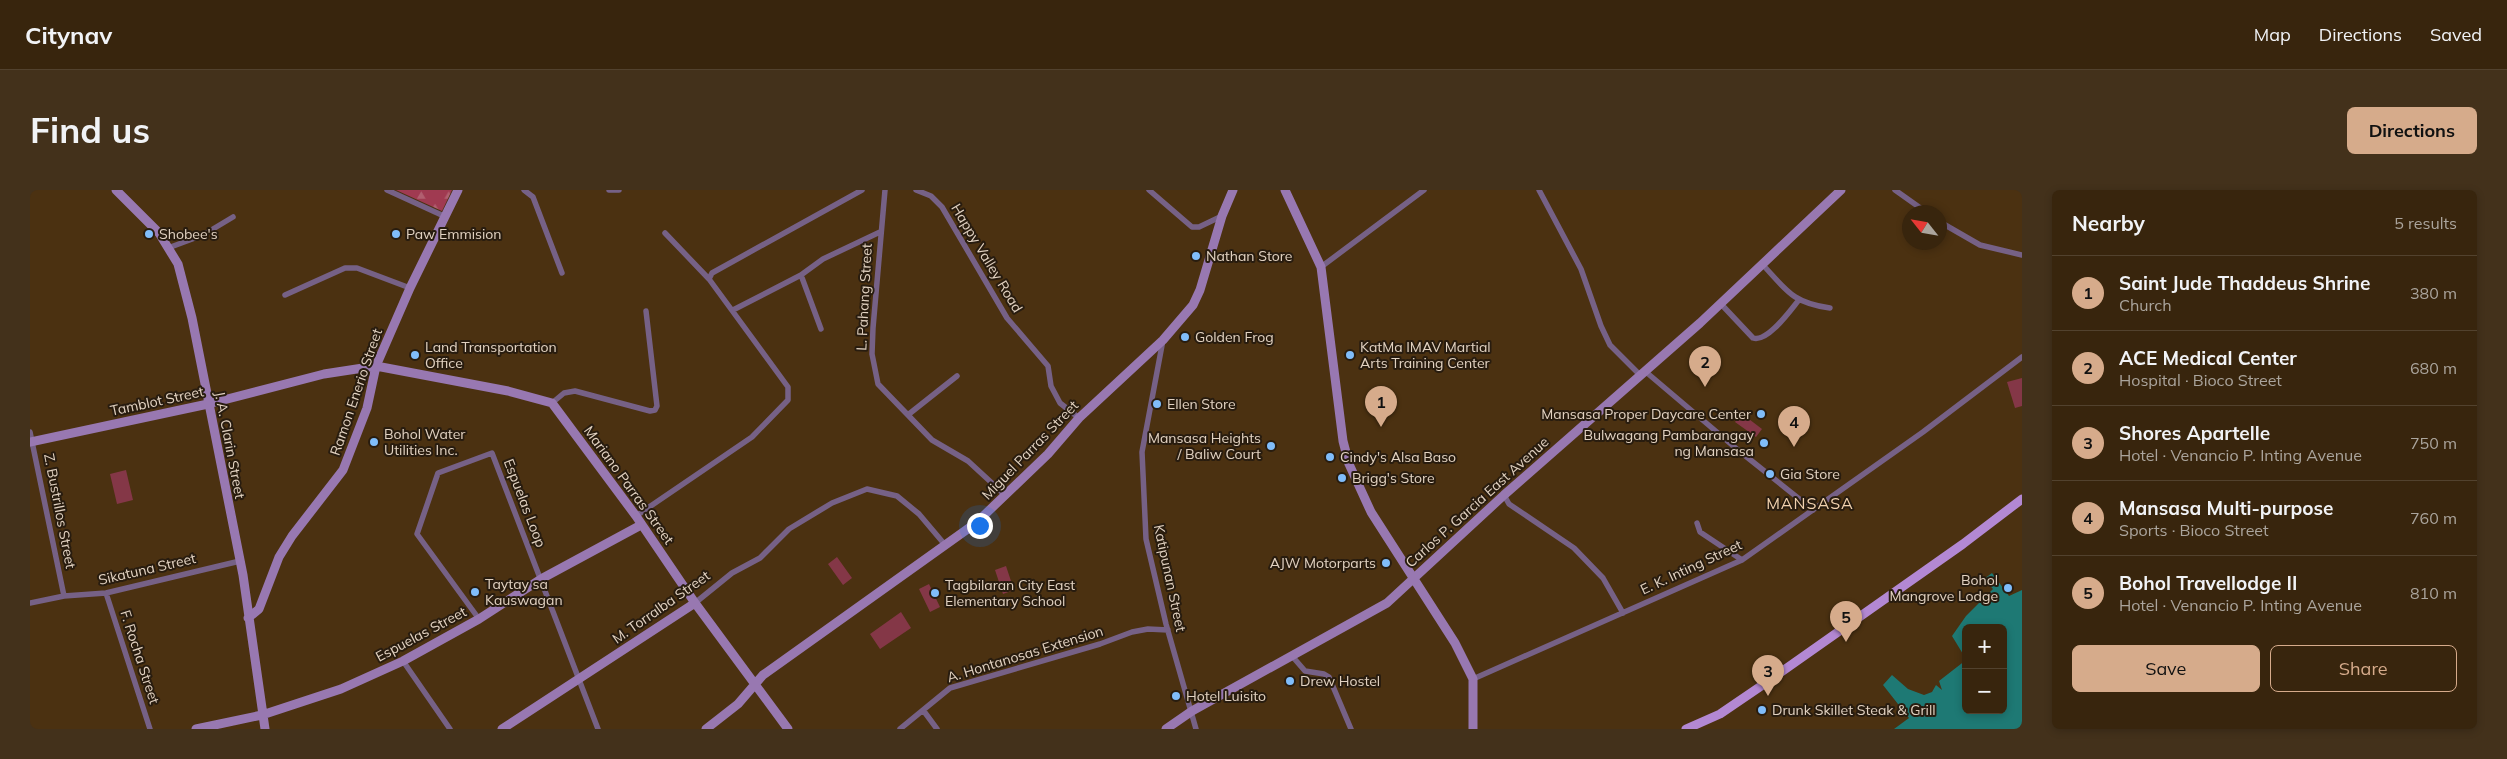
<!DOCTYPE html>
<html lang="en">
<head>
<meta charset="utf-8">
<style>
	:root { --surface:#38250d; --page:#43311b; --text:#f1f3f6; --muted:#aba59d; --line:#52422e; --accent:#d6ab8b }
	body { margin:0; font-family:Mulish,sans-serif; background:var(--page); color:var(--text) }
	.controls { position:absolute; right:15px; bottom:15px; display:grid; overflow:hidden; border-radius:8px; box-shadow:0 2px 8px #0003 }
	.controls button { width:45px; height:45px; display:grid; place-items:center; padding:0; border:0; border-bottom:1px solid var(--line); background:var(--surface); color:var(--text); font:25px sans-serif }
	.compass { position:absolute; left:1872px; top:15px; width:45px; height:45px; border-radius:50%; background:var(--surface); box-shadow:0 2px 8px #0003; rotate:301deg }
	.you { position:absolute; left:949px; top:335px; width:18px; height:18px; margin:-12px; border:4px solid #fff; border-radius:50%; background:#1a73e8; box-shadow:0 0 0 8px #1a73e833 }
	.badge { display:grid; place-items:center; width:32px; height:32px; border-radius:50%; background:var(--accent); color:#111; font-size:16px; font-weight:700 }
	.pin { position:absolute; translate:-50% -41px; filter:drop-shadow(0 1px 2px #0008) }
	.pin::after { content:''; position:absolute; top:26px; width:18px; height:15px; background:inherit; clip-path:polygon(0 0,100% 0,50% 100%) }
	.list { margin:0; padding:0; list-style:none }
	h2 { display:flex; justify-content:space-between; align-items:center; height:65px; margin:0; padding:0 20px; font-size:21px }
	h2 small { font-size:16px; font-weight:400; color:var(--muted) }
	.list li { display:grid; grid-template-columns:32px 1fr auto; gap:15px; align-items:center; box-sizing:border-box; height:75px; padding:0 20px; border-top:1px solid var(--line) }
	.list b { display:block; font-size:19px; white-space:nowrap }
	.list p { margin:0; font-size:16px; white-space:nowrap; color:var(--muted) }
	.list em { font-size:16px; font-style:normal; color:var(--muted) }
	.actions { display:flex; gap:10px; padding:15px 20px }
	.actions a { flex:1; padding:11px 0; border:1px solid var(--accent); border-radius:8px; text-align:center; font-size:18px; color:var(--accent) }
	.actions .main { background:var(--accent); color:#111 }
	.map { position:relative; flex:none; width:1992px; height:539px; overflow:hidden; border-radius:8px }
	header { display:flex; align-items:center; gap:30px; box-sizing:border-box; height:70px; padding:0 25px; background:var(--surface); border-bottom:1px solid var(--line) }
	header strong { font-size:24px }
	nav { display:flex; gap:28px; margin-inline-start:auto; font-size:18px }
	.intro { display:flex; align-items:center; justify-content:space-between; box-sizing:border-box; height:120px; padding:0 30px }
	h1 { margin:0; font-size:35px }
	.button { padding:12px 22px; border-radius:8px; background:var(--accent); color:#111; font-size:18px; font-weight:700 }
	main { display:flex; gap:30px; padding:0 30px }
	aside { flex:1; background:var(--surface); border-radius:8px; box-shadow:0 2px 8px #0003 }
	.map>svg:first-child { display:block }
	.forest { fill:url(#forest-firs) }
	.park { fill:#843747 }
	.water { fill:#1e7974 }
	.lines { fill:none; stroke-linecap:round; stroke-linejoin:round }
	.street { stroke:#766186; stroke-width:5.5 }
	.secondary { stroke:#9878b1; stroke-width:9 }
	.primary { stroke:#b388d3; stroke-width:9 }
	.poi-dot { fill:#80bdfa; stroke:#281c0f; stroke-width:2 }
	.labels { text-anchor:middle; dominant-baseline:central; stroke-width:4; stroke-linejoin:round; paint-order:stroke }
	.poi-label { font-size:14px; fill:#e2d2c1; stroke:#281c0f; text-anchor:start }
	.street-label { font-size:14px; fill:#e2d2c1; stroke:#281c0f }
	.quarter-label { font-size:16px; letter-spacing:1px; fill:#f1d1ae; stroke:#281c0f }
</style>
</head>
<body>
<header>
<strong>Citynav</strong>
<nav><a>Map</a><a>Directions</a><a>Saved</a></nav>
</header>
<div class="intro"><h1>Find us</h1><a class="button">Directions</a></div>
<main>
<div class="map">
<svg width="1992" height="539" viewBox="0 0 1992 539">
	<defs>
		<pattern id="forest-firs" width="22" height="20" patternUnits="userSpaceOnUse" patternTransform="scale(1.25)"><rect width="22" height="20" fill="#a03a51"/><path d="M5 1l3.5 6h-7zM16 11l3.5 6h-7z" fill="#b15f70"/></pattern>
	</defs>
	<rect width="100%" height="100%" fill="#4b3111"/>
	<path class="forest" d="M366,0H422L412,21Z"/>
	<path class="park" d="M1992,188V216L1985,218L1977,192Z
		M1711,223L1732,239L1726,247L1705,232Z
		M96,280L103,310L87,314L80,284Z
		M807,367L822,388L813,395L798,374Z
		M976,376L984,400L973,404L965,380Z
		M899,394L910,417L900,422L889,399Z
		M871,422L881,438L850,459L840,444Z"/>
	<path class="water" d="M1962,383L1979,406L1992,400V539H1864L1879,528L1853,495L1862,485L1878,499L1894,505L1902,502L1906,495L1912,500L1909,491L1936,470V520H1973V438H1936V469L1922,446L1936,426L1963,399L1954,389Z"/>
	<g class="lines">
		<path class="street" d="M357,0L416,27
			M494,0L503,7L532,83
			M579,0H589
			M855,0L843,138L842,164L848,194L902,250L938,271L976,306
			M886,0L901,6L912,17L977,128L1018,176L1021,196L1030,213L1049,228
			M1119,0L1162,37H1169L1192,26
			M1509,0L1551,79L1571,136L1580,155L1611,186
			M1865,0L1896,22
			M1910,32L1950,55L1992,65
			M635,43L679,89
			M138,58L173,45L203,27
			M1733,75C1757,101 1763,113 1800,118
			M1291,77L1394,0
			M771,85L793,69L850,42
			M255,105L315,78H327L380,98
			M1691,114L1723,148C1737,153 1760,121 1768,111
			M703,120L771,85L791,139
			M1133,150L1112,262L1116,349L1136,434L1166,539
			M1616,182L1708,260L1783,320
			M522,213L534,203L545,201L620,221L625,220L627,216L616,121
			M879,224L927,186
			M0,242L34,406
			M1474,305L1479,314L1544,358L1573,388L1593,423
			M606,326L722,247L758,210V197L679,89L682,83L832,0
			M1667,333L1670,342L1712,370
			M76,403L120,539
			M0,413L34,406L76,403L210,371
			M665,413L702,383L730,368L759,339L802,313L837,299L867,306L889,324L916,356
			M449,429L387,344L408,283L462,263L568,539
			M1262,466L1275,481L1294,484L1299,487L1321,539
			M373,471L420,539
			M1443,489L1712,370L1893,242L1992,167
			M893,520L907,539
			M870,539L920,498L1070,454L1102,442L1118,439L1138,440"/>
		<path class="secondary" d="M86,0L129,43L148,74L162,128L213,385L235,539
			M1255,0L1291,77L1313,251L1319,274L1341,322L1425,453L1443,489V539
			M0,252L178,214L294,184L346,176L478,201L522,213L606,326L665,413L758,539
			M218,428L229,419L249,367L262,346L313,280L337,218L346,176L380,98L428,0
			M166,539L232,525L311,499L373,471L449,429L511,389L611,335
			M472,539L665,413
			M676,539L708,514L733,485L946,333L1018,264L1049,228L1133,150L1163,115L1170,100L1192,26L1203,0
			M1136,539L1162,521L1357,413L1474,305L1670,133L1811,0"/>
		<path class="primary" d="M1656,539L1690,524L1737,492L1933,354L1992,309"/>
	</g>
	<g class="poi-dot">
		<circle cx="119" cy="44" r="5"/>
		<circle cx="366" cy="44" r="5"/>
		<circle cx="1166" cy="66" r="5"/>
		<circle cx="1155" cy="147" r="5"/>
		<circle cx="385" cy="165" r="5"/>
		<circle cx="1320" cy="165" r="5"/>
		<circle cx="1127" cy="214" r="5"/>
		<circle cx="1731" cy="224" r="5"/>
		<circle cx="344" cy="252" r="5"/>
		<circle cx="1734" cy="253" r="5"/>
		<circle cx="1241" cy="256" r="5"/>
		<circle cx="1300" cy="267" r="5"/>
		<circle cx="1740" cy="284" r="5"/>
		<circle cx="1312" cy="288" r="5"/>
		<circle cx="1356" cy="373" r="5"/>
		<circle cx="1978" cy="398" r="5"/>
		<circle cx="445" cy="402" r="5"/>
		<circle cx="905" cy="403" r="5"/>
		<circle cx="1260" cy="491" r="5"/>
		<circle cx="1146" cy="506" r="5"/>
		<circle cx="1732" cy="520" r="5"/>
	</g>
	<g class="labels">
		<g class="poi-label">
			<text x="129" y="44">Shobee's</text>
			<text x="376" y="44">Paw Emmision</text>
			<text x="1176" y="66">Nathan Store</text>
			<text x="1165" y="147">Golden Frog</text>
			<text x="395" y="157">Land Transportation<tspan x="395" dy="16">Office</tspan></text>
			<text x="1330" y="157">KatMa IMAV Martial<tspan x="1330" dy="16">Arts Training Center</tspan></text>
			<text x="1137" y="214">Ellen Store</text>
			<text x="1721" y="224" text-anchor="end">Mansasa Proper Daycare Center</text>
			<text x="354" y="244">Bohol Water<tspan x="354" dy="16">Utilities Inc.</tspan></text>
			<text x="1724" y="245" text-anchor="end">Bulwagang Pambarangay<tspan x="1724" dy="16">ng Mansasa</tspan></text>
			<text x="1231" y="248" text-anchor="end">Mansasa Heights<tspan x="1231" dy="16">/ Baliw Court</tspan></text>
			<text x="1310" y="267">Cindy's Alsa Baso</text>
			<text x="1750" y="284">Gia Store</text>
			<text x="1322" y="288">Brigg's Store</text>
			<text x="1346" y="373" text-anchor="end">AJW Motorparts</text>
			<text x="1968" y="390" text-anchor="end">Bohol<tspan x="1968" dy="16">Mangrove Lodge</tspan></text>
			<text x="455" y="394">Taytay sa<tspan x="455" dy="16">Kauswagan</tspan></text>
			<text x="915" y="395">Tagbilaran City East<tspan x="915" dy="16">Elementary School</tspan></text>
			<text x="1270" y="491">Drew Hostel</text>
			<text x="1156" y="506">Hotel Luisito</text>
			<text x="1742" y="520">Drunk Skillet Steak &amp; Grill</text>
		</g>
		<g class="street-label">
			<text transform="translate(957 68) rotate(59)">Happy Valley Road</text>
			<text transform="translate(834 107) rotate(-87)">L. Pahang Street</text>
			<text transform="translate(326 202) rotate(-71)">Ramon Enerio Street</text>
			<text transform="translate(127 211) rotate(-12)">Tamblot Street</text>
			<text transform="translate(200 255) rotate(79)">J. A. Clarin Street</text>
			<text transform="translate(1000 260) rotate(-46)">Miguel Parras Street</text>
			<text transform="translate(599 295) rotate(54)">Mariano Parras Street</text>
			<text transform="translate(1447 312) rotate(-42)">Carlos P. Garcia East Avenue</text>
			<text transform="translate(495 313) rotate(69)">Espuelas Loop</text>
			<text transform="translate(30 321) rotate(79)">Z. Bustrillos Street</text>
			<text transform="translate(1661 377) rotate(-25)">E. K. Inting Street</text>
			<text transform="translate(117 379) rotate(-13)">Sikatuna Street</text>
			<text transform="translate(1140 388) rotate(78)">Katipunan Street</text>
			<text transform="translate(631 417) rotate(-35)">M. Torralba Street</text>
			<text transform="translate(391 444) rotate(-28)">Espuelas Street</text>
			<text transform="translate(995 464) rotate(-17)">A. Hontanosas Extension</text>
			<text transform="translate(110 467) rotate(72)">F. Rocha Street</text>
		</g>
		<g class="quarter-label">
			<text x="1780" y="313">MANSASA</text>
		</g>
	</g>
</svg>
<div class="controls">
<button>+</button>
<button>−</button>
</div>
<svg class="compass" viewBox="-18 -18 36 36"><path d="M0-13l5 13h-10z" fill="#e53935"/><path d="M0 13l5-13h-10z" fill="#aba59d"/></svg>
<div class="you"></div>
<div class="pin badge" style="left:1351px;top:237px">1</div>
<div class="pin badge" style="left:1675px;top:197px">2</div>
<div class="pin badge" style="left:1738px;top:506px">3</div>
<div class="pin badge" style="left:1764px;top:257px">4</div>
<div class="pin badge" style="left:1816px;top:452px">5</div>
</div>
<aside>
<h2>Nearby<small>5 results</small></h2>
<ul class="list">
<li><span class="badge">1</span><div><b>Saint Jude Thaddeus Shrine</b><p>Church</p></div><em>380 m</em></li>
<li><span class="badge">2</span><div><b>ACE Medical Center</b><p>Hospital · Bioco Street</p></div><em>680 m</em></li>
<li><span class="badge">3</span><div><b>Shores Apartelle</b><p>Hotel · Venancio P. Inting Avenue</p></div><em>750 m</em></li>
<li><span class="badge">4</span><div><b>Mansasa Multi-purpose</b><p>Sports · Bioco Street</p></div><em>760 m</em></li>
<li><span class="badge">5</span><div><b>Bohol Travellodge II</b><p>Hotel · Venancio P. Inting Avenue</p></div><em>810 m</em></li>
</ul>
<div class="actions"><a class="main">Save</a><a>Share</a></div>
</aside>
</main>
</body>
</html>
